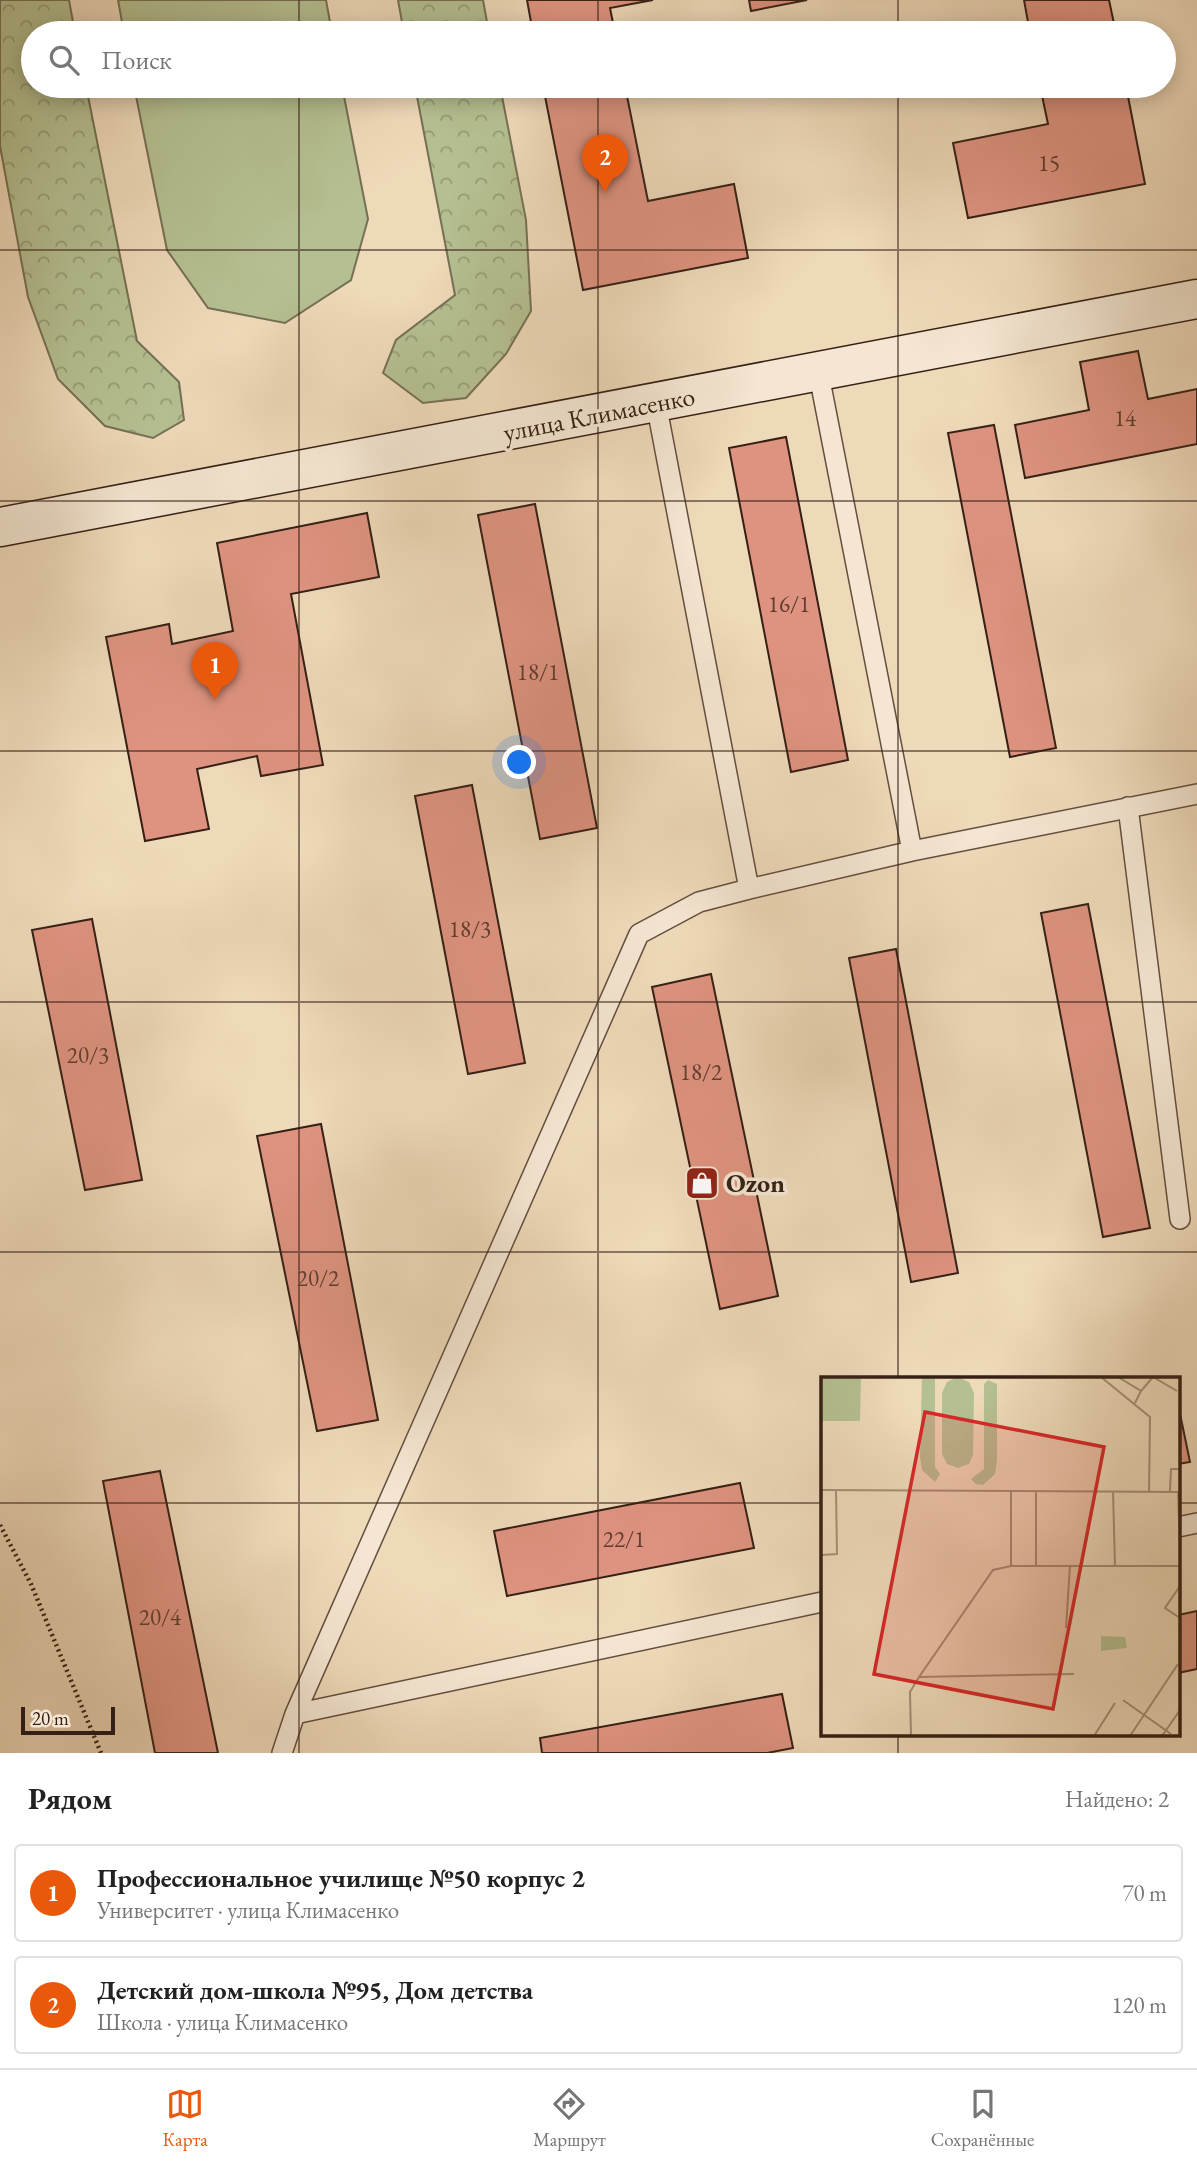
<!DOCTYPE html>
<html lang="ru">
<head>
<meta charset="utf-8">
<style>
	:root { --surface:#fff; --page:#f2f2f2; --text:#222; --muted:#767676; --line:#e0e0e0; --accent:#ea580c }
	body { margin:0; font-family:"EB Garamond",serif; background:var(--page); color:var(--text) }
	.scale { position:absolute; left:21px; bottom:18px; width:94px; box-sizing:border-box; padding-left:7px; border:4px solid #362015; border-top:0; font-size:19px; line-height:24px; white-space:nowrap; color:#362015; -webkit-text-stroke:5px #f4e6d2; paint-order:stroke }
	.you { position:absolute; left:520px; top:763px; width:24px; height:24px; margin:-18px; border:5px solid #fff; border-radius:50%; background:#1a73e8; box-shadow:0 0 0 10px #1a73e833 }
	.badge { display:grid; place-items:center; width:46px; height:46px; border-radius:50%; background:var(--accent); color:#fff; font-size:23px; font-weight:700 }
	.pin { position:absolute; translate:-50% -58px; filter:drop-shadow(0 2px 4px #0008) }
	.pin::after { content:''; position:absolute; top:37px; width:24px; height:21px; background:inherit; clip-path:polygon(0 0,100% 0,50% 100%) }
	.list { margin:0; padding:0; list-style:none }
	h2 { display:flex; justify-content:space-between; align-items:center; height:91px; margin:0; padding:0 28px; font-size:30px }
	h2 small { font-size:23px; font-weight:400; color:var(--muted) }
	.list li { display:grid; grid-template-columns:46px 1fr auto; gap:21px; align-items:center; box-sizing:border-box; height:98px; margin:0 14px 14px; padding:0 14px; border:2px solid var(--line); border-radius:7px }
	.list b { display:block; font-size:26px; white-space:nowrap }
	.list p { margin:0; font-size:23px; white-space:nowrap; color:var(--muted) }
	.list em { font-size:23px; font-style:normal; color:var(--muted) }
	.icon { flex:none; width:38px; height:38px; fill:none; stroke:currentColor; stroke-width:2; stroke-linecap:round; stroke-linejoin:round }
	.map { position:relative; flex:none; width:1197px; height:1753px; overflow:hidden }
	.search { position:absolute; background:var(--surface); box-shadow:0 4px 18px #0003; left:21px; right:21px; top:21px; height:77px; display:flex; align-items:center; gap:18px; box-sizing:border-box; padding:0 24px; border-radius:38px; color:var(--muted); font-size:26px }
	.sheet { height:315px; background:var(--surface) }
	nav { display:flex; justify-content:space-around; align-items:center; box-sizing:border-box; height:98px; border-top:2px solid var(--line); background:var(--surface); font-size:19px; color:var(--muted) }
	nav a { display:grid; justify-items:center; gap:4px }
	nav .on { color:var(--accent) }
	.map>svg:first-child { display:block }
	.grass { fill:#b5c092; stroke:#767054; stroke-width:2 }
	.forest { fill:url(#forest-crowns); stroke:#767054; stroke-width:2 }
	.building { fill:#de9380; stroke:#362015; stroke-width:2 }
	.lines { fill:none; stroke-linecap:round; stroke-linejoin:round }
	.lane-casing { stroke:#644e3e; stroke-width:22 }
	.secondary-casing { stroke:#362015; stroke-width:41 }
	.path { stroke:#362015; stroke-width:4.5; stroke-dasharray:2 3.5; stroke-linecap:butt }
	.lane { stroke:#f4e6d2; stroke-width:19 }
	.secondary { stroke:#f4e6d2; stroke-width:38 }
	.grid { fill:none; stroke:#362015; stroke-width:2; stroke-opacity:0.55 }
	.labels { text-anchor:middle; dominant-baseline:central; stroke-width:7; stroke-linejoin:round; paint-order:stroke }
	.number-label { font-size:23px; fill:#603d30 }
	.street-label { font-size:26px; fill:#362015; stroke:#f4e6d2 }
	.poi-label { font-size:26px; font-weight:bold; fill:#362015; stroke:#f4e6d2; text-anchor:start }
	.inset-road { fill:none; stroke:#a48f77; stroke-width:2 }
	.view { fill:#d62828; fill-opacity:0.15; stroke:#d62828; stroke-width:3.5 }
	.inset-edge { fill:none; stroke:#362015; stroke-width:3.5 }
</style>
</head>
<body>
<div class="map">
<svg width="1197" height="1753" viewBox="0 0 1197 1753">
	<defs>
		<pattern id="forest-crowns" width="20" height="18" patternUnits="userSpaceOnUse" patternTransform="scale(1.75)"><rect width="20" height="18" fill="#b5c092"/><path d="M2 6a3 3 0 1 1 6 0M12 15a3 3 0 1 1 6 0" fill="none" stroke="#949c76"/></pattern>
	</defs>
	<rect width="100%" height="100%" fill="#eed9b9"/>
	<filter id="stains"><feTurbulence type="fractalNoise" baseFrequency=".00286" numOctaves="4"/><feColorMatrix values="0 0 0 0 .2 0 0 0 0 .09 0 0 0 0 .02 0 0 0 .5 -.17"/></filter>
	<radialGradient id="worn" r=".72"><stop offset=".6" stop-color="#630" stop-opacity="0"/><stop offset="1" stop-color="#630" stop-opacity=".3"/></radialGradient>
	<path class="grass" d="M118,0H326L332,33H124Z
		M134,86H342L368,219L351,280L285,323L208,308L167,250Z"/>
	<path class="forest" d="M0,0H69L75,33H33V86H86L137,341L179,382L184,420L153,438L105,426L58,379L28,297L0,146Z
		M398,0H483L489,33H404Z
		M415,86H500L526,220L531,311L506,354L466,398L423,403L383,373L396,340L455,295Z"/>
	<path class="building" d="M527,0H653L610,8L615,33H533Z
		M749,0H807L751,11Z
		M1024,0H1109L1116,33H1030Z
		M543,86H625L648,201L734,184L748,258L583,290Z
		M1040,86H1126L1145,184L968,218L953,143L1048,124Z
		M1138,351L1148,399L1197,389V444L1025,478L1015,425L1089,410L1080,362Z
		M994,425L1056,748L1010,757L948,433Z
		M786,437L848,760L791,772L729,448Z
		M535,504L597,828L540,839L478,515Z
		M367,513L379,577L291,594L323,765L261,776L257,756L197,769L209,829L145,841L106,637L169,624L172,644L233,631L217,543Z
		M472,785L525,1063L468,1074L415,796Z
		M1088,904L1150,1228L1103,1237L1041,913Z
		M92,919L142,1180L85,1190L32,930Z
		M896,949L958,1273L911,1282L849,958Z
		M711,974L778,1296L720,1309L652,987Z
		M321,1124L378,1420L317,1431L257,1136Z
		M1178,1404L1190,1462L1178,1464Z
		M160,1471L218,1753H155L103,1481Z
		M740,1483L754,1548L507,1596L494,1531Z
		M1197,1611V1669L1178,1673V1615Z
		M782,1694L793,1748L767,1753H542L540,1738Z"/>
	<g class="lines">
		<g class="lane-casing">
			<path id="lane" d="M818,370L912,851
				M656,403L749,889L912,851L1197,794
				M1128,807L1180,1219
				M1178,1527L1197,1523
				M295,1714L822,1602
				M282,1753L295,1714L639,934L699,902L749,889"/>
		</g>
		<g class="secondary-casing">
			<path id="secondary" d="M0,527L1197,299"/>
		</g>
		<path class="path" d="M0,1525L31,1584L101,1753"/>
		<use href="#lane" class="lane"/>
		<use href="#secondary" class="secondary"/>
	</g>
	<path class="grid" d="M299,0V33M598,0V33M898,0V33M299,86V1753M598,86V1753M898,86V1378M0,250H1197M0,501H1197M0,751H1197M0,1002H1197M0,1252H1197M0,1503H822M1178,1503H1197M898,1734V1753"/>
	<defs>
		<g id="shop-square" transform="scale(1.75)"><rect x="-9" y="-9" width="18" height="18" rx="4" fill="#8f2418" stroke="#f4e6d2"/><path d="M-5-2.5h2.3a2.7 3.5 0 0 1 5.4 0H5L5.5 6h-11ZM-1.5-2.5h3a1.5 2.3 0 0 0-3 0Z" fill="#fff"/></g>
	</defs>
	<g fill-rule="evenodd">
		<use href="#shop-square" x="702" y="1183"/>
	</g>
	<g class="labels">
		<g class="number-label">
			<text x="1049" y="163">15</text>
			<text x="1125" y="418">14</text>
			<text x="789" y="604">16/1</text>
			<text x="538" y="672">18/1</text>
			<text x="470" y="929">18/3</text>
			<text x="88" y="1055">20/3</text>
			<text x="701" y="1072">18/2</text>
			<text x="318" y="1278">20/2</text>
			<text x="624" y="1539">22/1</text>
			<text x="160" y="1617">20/4</text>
		</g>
		<g class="street-label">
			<text transform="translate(599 414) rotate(-11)">улица Климасенко</text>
		</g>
		<g class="poi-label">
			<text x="726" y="1183">Ozon</text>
		</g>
	</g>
	<g transform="translate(821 1377)">
		<rect width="359" height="359" fill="#eed9b9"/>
		<path d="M0,0H40L39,44H0ZM136,0L148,5L153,16L152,78L148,87L137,91L126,87L121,77V16L126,5ZM280,259L304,260L306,271L280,274Z" fill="#b5c092"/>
		<path d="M101,0H114V90L119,97L114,105L101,93L99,80ZM167,3L176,7V83L174,97L162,108L155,107L150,102L163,92V7Z" fill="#b5c092"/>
		<path class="inset-road" d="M280,0L329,40L328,115M297,0L320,14L314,26M320,14L332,0L356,14M0,113L359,115M190,114V189H359M215,114V189M292,114L294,189M349,114L350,92H359M357,115L359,169M0,178L16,177L15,113M359,209L344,231L359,241M245,251L249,188M98,300L253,297M302,323L350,357M90,359L89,315L98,300L172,193L190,189M273,359L294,326M309,359L357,287M341,359L359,333"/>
		<path class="view" d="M104,35L283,70L232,332L53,297Z"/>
		<rect width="359" height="359" class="inset-edge"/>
	</g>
	<rect width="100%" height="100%" filter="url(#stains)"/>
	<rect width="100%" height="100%" fill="url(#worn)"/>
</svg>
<div class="scale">20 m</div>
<div class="you"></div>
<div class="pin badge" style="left:215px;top:700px">1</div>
<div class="pin badge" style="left:605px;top:192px">2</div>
<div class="search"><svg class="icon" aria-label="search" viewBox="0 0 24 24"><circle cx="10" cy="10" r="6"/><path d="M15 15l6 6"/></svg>Поиск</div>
</div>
<section class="sheet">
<h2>Рядом<small>Найдено: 2</small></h2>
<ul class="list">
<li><span class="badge">1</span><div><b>Профессиональное училище №50 корпус 2</b><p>Университет · улица Климасенко</p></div><em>70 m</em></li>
<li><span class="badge">2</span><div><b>Детский дом-школа №95, Дом детства</b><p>Школа · улица Климасенко</p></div><em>120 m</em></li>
</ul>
</section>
<nav>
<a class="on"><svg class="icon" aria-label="map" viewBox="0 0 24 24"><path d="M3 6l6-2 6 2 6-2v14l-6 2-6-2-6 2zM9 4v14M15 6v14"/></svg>Карта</a>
<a><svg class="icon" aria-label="directions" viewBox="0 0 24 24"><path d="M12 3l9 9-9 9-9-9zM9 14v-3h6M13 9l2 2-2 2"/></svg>Маршрут</a>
<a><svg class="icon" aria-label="saved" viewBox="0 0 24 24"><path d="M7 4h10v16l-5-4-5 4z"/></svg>Сохранённые</a>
</nav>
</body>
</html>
